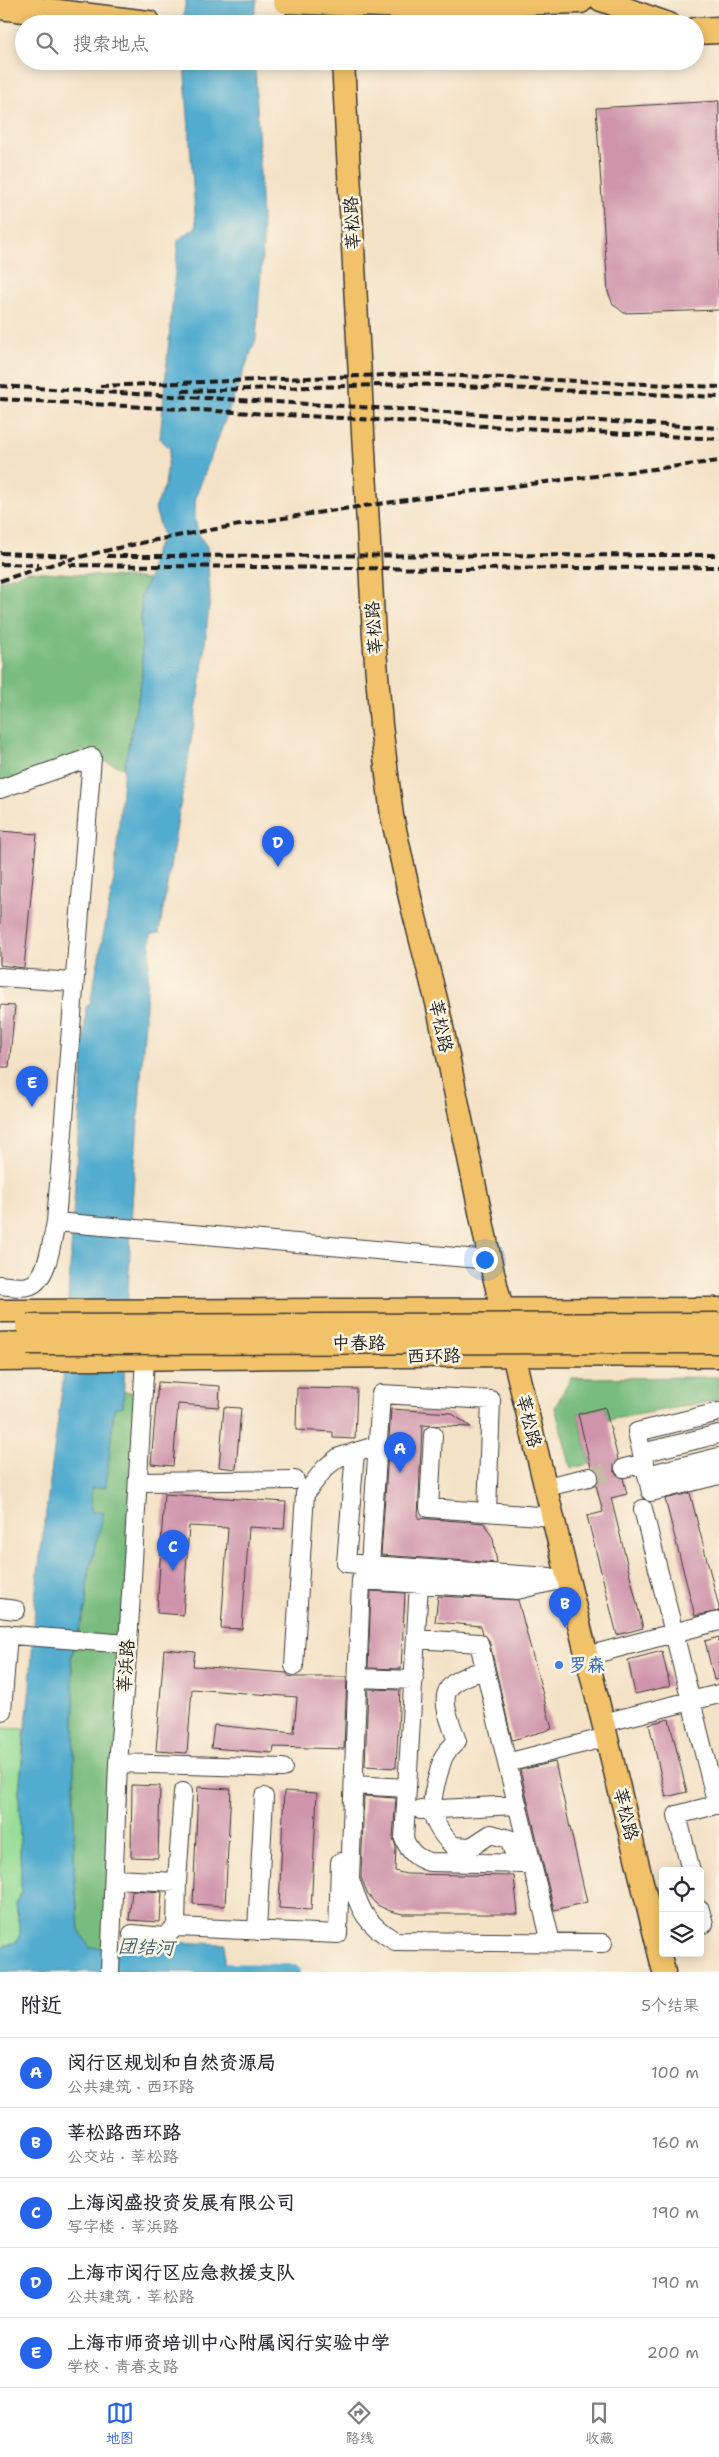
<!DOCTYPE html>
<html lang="zh">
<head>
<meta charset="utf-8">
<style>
	:root { --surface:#fff; --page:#f2f2f3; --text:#2b2b33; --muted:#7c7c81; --line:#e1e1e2; --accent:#2563eb }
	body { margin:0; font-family:"Shantell Sans","LXGW WenKai TC",sans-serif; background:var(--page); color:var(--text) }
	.controls { position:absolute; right:15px; bottom:15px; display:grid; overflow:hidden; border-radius:5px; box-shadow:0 2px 12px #0003 }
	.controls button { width:45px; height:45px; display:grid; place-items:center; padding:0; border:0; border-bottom:1px solid var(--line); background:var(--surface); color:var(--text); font:25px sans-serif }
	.you { position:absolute; left:484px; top:1259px; width:18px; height:18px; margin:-12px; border:4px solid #fff; border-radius:50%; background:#1a73e8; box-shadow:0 0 0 8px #1a73e833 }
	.badge { display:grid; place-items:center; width:32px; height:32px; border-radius:50%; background:var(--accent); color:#fff; font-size:16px; font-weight:700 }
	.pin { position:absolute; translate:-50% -41px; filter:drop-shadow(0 1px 2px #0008) }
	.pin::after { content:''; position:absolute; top:26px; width:18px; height:15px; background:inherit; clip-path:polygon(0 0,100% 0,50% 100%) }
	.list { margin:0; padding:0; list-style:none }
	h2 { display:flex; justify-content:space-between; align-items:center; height:65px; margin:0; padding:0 20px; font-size:21px }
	h2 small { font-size:16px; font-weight:400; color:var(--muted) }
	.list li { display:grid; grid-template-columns:32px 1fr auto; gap:15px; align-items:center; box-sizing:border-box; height:70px; padding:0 20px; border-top:1px solid var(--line) }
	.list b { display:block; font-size:19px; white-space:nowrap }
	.list p { margin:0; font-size:16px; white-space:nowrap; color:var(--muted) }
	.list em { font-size:16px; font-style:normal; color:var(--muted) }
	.icon { flex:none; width:28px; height:28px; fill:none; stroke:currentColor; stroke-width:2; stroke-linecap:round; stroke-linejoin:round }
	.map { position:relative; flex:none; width:719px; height:1972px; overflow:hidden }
	.search { position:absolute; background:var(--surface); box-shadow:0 2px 12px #0003; left:15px; right:15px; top:15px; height:55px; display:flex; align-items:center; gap:12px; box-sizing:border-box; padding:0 18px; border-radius:28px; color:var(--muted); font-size:19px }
	.sheet { height:415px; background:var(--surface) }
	nav { display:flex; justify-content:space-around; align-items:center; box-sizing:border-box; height:70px; border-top:1px solid var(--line); background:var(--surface); font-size:14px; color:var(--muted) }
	nav a { display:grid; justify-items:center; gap:2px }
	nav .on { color:var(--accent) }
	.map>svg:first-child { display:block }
	.green { fill:#97dd96; stroke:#5a7c59 }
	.forest { fill:#79bc7f; stroke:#4a6c4e }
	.water { fill:#51accf; stroke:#366476 }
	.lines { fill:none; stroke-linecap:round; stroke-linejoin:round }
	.canal { stroke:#51accf; stroke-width:16 }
	.building { fill:#cf94ac }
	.minor-tunnel { stroke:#c9baa5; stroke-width:18; stroke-dasharray:18 9; stroke-linecap:butt }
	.minor-casing { stroke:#3c3a36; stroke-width:20 }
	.major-casing { stroke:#3c3a36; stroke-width:25 }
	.highway-casing { stroke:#3c3a36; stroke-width:29 }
	.minor { stroke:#fff; stroke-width:18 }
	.major { stroke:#f2c26a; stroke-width:22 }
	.highway { stroke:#f2c26a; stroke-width:26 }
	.rail { stroke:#1c1c1c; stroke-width:4; stroke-dasharray:8 4; stroke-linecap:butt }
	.major-bridge-casing { stroke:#3c3a36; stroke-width:25; stroke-linecap:butt }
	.highway-bridge-casing { stroke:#3c3a36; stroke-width:29; stroke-linecap:butt }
	.major-bridge { stroke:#f2c26a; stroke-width:22 }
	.highway-bridge { stroke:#f2c26a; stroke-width:26 }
	.shop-dot { fill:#3f7fe0; stroke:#fcf5e5; stroke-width:2 }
	.labels { text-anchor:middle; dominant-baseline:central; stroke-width:5; stroke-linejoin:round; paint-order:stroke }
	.street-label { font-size:18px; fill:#1c1c1c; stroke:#fcf5e5 }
	.shop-label { font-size:18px; font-weight:bold; fill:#366cbe; stroke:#fcf5e5; text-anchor:start }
	.water-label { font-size:19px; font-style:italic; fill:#345d6d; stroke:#fcf5e5 }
</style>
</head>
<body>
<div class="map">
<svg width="719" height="1972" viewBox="0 0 719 1972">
	<rect width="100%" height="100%" fill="#fcf5e5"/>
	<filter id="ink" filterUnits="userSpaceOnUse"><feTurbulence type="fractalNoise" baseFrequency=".02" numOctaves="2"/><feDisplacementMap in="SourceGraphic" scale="10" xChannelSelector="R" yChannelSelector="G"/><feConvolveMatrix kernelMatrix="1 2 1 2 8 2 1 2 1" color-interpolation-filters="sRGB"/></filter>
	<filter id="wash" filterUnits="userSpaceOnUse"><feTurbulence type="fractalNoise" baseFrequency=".0096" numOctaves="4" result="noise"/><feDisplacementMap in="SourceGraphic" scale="20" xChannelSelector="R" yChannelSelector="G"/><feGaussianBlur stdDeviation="1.12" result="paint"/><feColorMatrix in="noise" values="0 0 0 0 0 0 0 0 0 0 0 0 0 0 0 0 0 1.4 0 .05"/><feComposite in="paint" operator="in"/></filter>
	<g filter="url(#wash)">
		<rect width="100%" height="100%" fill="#f4e2c7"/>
		<path class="green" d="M0,1728L25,1729L19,1791L21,1893L16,1904L20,1934L16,1942L0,1947Z"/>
		<path class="forest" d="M29,571L149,579L141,595L142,678L124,768L92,757L0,789V581Z
			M719,1377V1400L608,1420L605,1407L578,1414L590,1464L571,1468L555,1407L571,1378Z
			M123,1392L143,1393L112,1944L98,1949L90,1948L79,1930L74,1868V1699L71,1658L86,1605L88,1576L104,1512L91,1513V1488L106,1486L114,1408L123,1406Z"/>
		<path class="water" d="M186,0H257L253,24H182Z
			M184,61H255L263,243L256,339L196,496C194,513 194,533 207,546L210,599L200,687L159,933L151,934L132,1205L123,1406L114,1408L106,1487L91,1488V1512H104L88,1576L86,1605L71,1658L74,1699V1868L79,1930L90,1948L169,1942L226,1944L224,1972H0V1947L16,1942L20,1934L16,1904L21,1893L19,1791L30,1686L36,1588L63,1382L86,1007L90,1004L114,879L124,768L142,678L141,595L149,579L154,553L163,536L155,509L165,485L170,448L160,439L178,240L196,227Z"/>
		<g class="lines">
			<path class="canal" d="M202,1971L292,1972"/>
		</g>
		<g id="blocks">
			<path class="building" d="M719,101V310L624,313L613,304L608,292L596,108Z
				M0,831L37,834L24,968L0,965Z
				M0,1005L15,1006L9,1067H0Z
				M158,1382L220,1386L219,1407L178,1404L173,1466L151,1464Z
				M297,1388L357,1389L355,1439L333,1438V1432L296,1430Z
				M224,1407L241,1408L236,1469L219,1467Z
				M605,1407L618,1459L614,1465V1471L617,1476L623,1478L627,1494L611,1498L643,1628L617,1635L587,1516L603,1512L596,1485L599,1475L596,1469L591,1467L578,1414Z
				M391,1409L451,1413L471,1427L422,1425L418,1518L484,1523L493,1538L497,1563L381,1555Z
				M690,1493L719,1607V1611L695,1616L665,1499Z
				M164,1494L286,1502L284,1529L249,1527L242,1629L221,1628L228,1528L189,1526L183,1615L157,1613Z
				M371,1591L405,1593L401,1669L368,1668Z
				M438,1596L518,1600L552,1729L512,1740L489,1640L483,1634L481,1626L435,1622Z
				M719,1637V1679L714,1680L705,1641Z
				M164,1649L195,1652L193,1666L287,1673L288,1676L293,1677H347L344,1749L274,1747L273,1753L211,1748L214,1725L294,1733L297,1697L192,1689L187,1753L156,1751Z
				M662,1651L670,1686L635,1694L628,1660Z
				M368,1689L400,1690L396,1768L365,1766Z
				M669,1719L687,1792L666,1797L649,1724Z
				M555,1762L587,1902L554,1910L520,1770Z
				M132,1785L160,1786L158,1858L131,1857Z
				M198,1787L231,1789L225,1906L193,1904Z
				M284,1791L317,1793L311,1910L279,1908Z
				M364,1796L396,1798L393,1838L396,1847L395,1871L406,1874L514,1876L518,1914H403L390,1911L377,1905L368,1895L361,1877Z
				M132,1890L162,1892L160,1922L129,1920Z"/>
		</g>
	</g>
	<g filter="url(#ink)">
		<use href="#blocks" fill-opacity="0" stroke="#3c3a36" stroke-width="1"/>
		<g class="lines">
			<path class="minor-tunnel" d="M589,1477L624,1468"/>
			<g class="minor-casing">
				<path id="minor" d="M0,789L92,757L56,1222
					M0,977L73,982
					M0,1285C9,1286 19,1288 28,1286C48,1282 52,1239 56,1222L490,1260
					M719,1412L637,1432L651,1492L719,1475
					M433,1435L429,1508L553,1517
					M355,1452L346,1563L370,1565
					M642,1453L719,1434
					M624,1468L645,1463
					M647,1475L719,1457
					M138,1482L295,1480
					M546,1487L589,1477
					M643,1509L717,1805
					M487,1512L491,1400L381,1394L370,1565L550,1577
					M568,1578L517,1590L361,1580L350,1879C361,1912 365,1923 395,1941L603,1943
					M419,1584L404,1839C410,1852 416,1858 429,1862L532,1864
					M0,1608L16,1610
					M0,1634L128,1644
					M416,1639L479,1643L507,1763
					M587,1656L719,1621
					M294,1666L305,1494L325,1468L339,1457L378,1445
					M485,1670C435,1684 441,1697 457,1741C441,1757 444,1755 438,1775C429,1806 428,1821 453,1846L471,1847L491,1834L509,1839L518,1864
					M358,1678L414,1680
					M0,1711H2L8,1634
					M603,1723L719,1694
					M118,1763L283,1768
					M354,1785L407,1788
					M421,1810L518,1805
					M691,1871L677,1815L719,1804
					M115,1879L177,1882L183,1792
					M177,1882L176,1927L338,1934L340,1862
					M700,1910L704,1924
					M257,1931L264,1797
					M132,1934L164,1937L176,1927
					M551,1942L507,1763L607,1737
					M110,1972L118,1763L128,1644L145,1359"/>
			</g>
			<g class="major-casing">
				<path id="major" d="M340,0L341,24
					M601,0L669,24
					M343,61L374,637L381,725L392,816L411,902L437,1003L490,1260L664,1972
					M0,1311L719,1309
					M0,1344L27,1343
					M0,1360L513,1355L719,1356"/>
			</g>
			<g class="highway-casing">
				<path id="highway" d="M407,5L580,0
					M0,6L148,24
					M695,31L719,30"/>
			</g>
			<use href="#minor" class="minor"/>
			<use href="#major" class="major"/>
			<use href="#highway" class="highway"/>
			<path class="rail" d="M0,386L719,428
				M100,386L412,374L719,387
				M182,391L412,384L719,397
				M0,399L719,439
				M0,553L72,556
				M107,556L719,555
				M0,564L39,565
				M69,565L450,569L719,567
				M0,581C97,547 201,531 303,515C441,494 580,478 719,461"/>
			<g class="major-bridge-casing">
				<path id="major-bridge" d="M27,1326L719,1324
					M27,1343L719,1342"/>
			</g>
			<g class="highway-bridge-casing">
				<path id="highway-bridge" d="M286,0L407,5"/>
			</g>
			<use href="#major-bridge" class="major-bridge"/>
			<use href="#highway-bridge" class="highway-bridge"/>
		</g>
	</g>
	<circle class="shop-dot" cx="559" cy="1665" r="5"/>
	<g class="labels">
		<g class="street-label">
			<text transform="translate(352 223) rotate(-93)">莘松路</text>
			<text transform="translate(374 628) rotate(-94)">莘松路</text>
			<text transform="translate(441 1026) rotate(78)">莘松路</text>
			<text x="359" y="1343">中春路</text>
			<text transform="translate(434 1356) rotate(-1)">西环路</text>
			<text transform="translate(529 1421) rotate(76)">莘松路</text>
			<text transform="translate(126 1666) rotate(-86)">莘浜路</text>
			<text transform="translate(626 1814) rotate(76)">莘松路</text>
		</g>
		<g class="shop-label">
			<text x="569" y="1665">罗森</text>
		</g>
		<g class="water-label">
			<text transform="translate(146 1947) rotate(2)">团结河</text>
		</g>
	</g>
</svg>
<div class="controls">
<button><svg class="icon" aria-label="locate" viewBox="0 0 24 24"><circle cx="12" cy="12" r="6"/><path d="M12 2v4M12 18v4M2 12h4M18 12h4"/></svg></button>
<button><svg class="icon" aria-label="layers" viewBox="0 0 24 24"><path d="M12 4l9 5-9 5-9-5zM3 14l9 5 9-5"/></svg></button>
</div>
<div class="you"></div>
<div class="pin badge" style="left:400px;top:1473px">A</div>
<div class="pin badge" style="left:565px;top:1628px">B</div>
<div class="pin badge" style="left:173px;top:1571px">C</div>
<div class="pin badge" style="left:278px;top:867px">D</div>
<div class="pin badge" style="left:32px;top:1107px">E</div>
<div class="search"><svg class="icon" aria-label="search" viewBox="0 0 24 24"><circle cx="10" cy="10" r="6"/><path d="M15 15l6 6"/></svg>搜索地点</div>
</div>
<section class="sheet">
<h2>附近<small>5个结果</small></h2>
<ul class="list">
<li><span class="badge">A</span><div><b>闵行区规划和自然资源局</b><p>公共建筑 · 西环路</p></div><em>100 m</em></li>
<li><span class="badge">B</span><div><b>莘松路西环路</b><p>公交站 · 莘松路</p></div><em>160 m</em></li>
<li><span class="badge">C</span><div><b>上海闵盛投资发展有限公司</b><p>写字楼 · 莘浜路</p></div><em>190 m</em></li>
<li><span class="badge">D</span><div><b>上海市闵行区应急救援支队</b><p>公共建筑 · 莘松路</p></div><em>190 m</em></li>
<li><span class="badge">E</span><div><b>上海市师资培训中心附属闵行实验中学</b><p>学校 · 青春支路</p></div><em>200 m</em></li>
</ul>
</section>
<nav>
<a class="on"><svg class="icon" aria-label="map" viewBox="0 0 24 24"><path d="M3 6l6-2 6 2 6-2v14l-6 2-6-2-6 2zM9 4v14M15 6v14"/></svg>地图</a>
<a><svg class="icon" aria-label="directions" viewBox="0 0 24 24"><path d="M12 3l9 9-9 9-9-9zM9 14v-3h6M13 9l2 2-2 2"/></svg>路线</a>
<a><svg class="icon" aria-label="saved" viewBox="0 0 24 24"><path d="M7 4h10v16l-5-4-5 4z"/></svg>收藏</a>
</nav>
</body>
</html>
